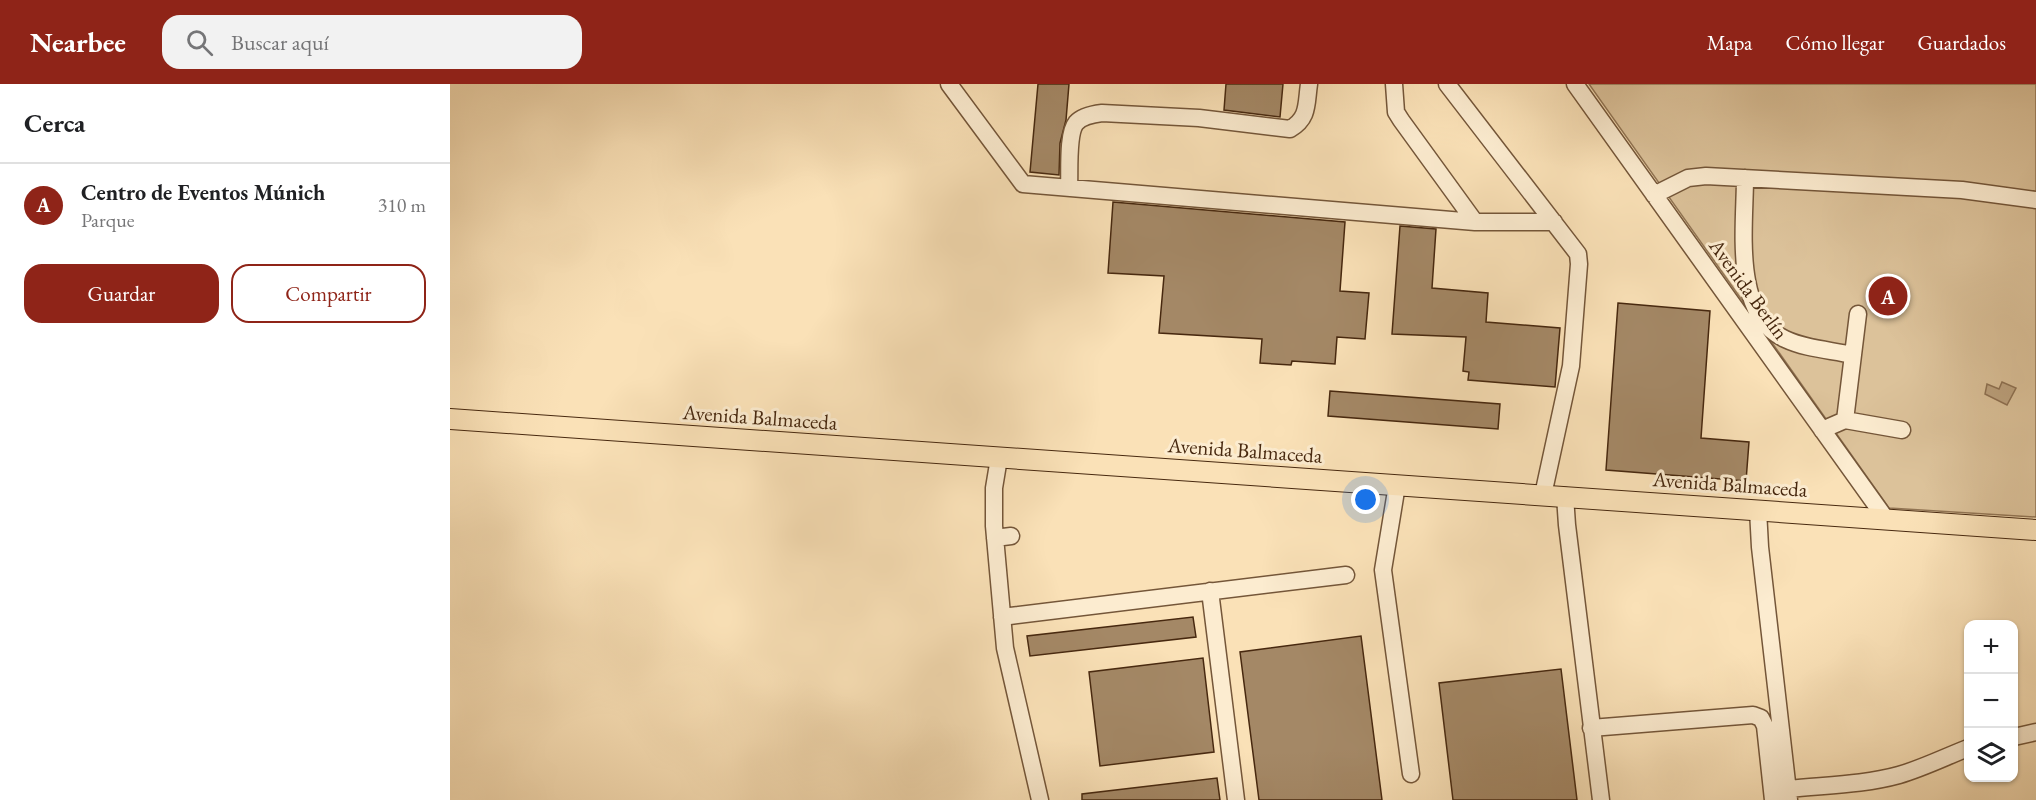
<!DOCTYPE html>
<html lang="es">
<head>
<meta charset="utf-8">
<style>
	:root { --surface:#fff; --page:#f2f2f2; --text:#202124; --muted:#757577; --line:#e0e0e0; --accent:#8f2418 }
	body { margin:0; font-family:"EB Garamond",serif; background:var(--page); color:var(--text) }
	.controls { position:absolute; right:18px; bottom:18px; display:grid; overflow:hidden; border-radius:12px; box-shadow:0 2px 4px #0004 }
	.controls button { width:54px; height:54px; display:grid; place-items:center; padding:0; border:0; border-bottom:2px solid var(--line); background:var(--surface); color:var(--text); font:30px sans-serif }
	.you { position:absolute; left:916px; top:416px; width:21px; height:21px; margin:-15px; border:4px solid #fff; border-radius:50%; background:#1a73e8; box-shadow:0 0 0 9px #1a73e833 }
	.badge { display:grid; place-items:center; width:39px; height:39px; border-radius:50%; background:var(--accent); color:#fff; font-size:20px; font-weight:700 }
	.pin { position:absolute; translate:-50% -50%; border:3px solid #fff; box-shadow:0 2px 6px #0006 }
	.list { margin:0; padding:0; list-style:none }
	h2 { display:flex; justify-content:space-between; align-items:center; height:78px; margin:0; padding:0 24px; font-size:26px }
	h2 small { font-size:20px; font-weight:400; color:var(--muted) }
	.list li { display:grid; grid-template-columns:39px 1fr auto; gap:18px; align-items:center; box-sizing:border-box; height:84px; padding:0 24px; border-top:2px solid var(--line) }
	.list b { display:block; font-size:22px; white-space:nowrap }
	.list p { margin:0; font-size:20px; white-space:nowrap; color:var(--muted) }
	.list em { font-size:20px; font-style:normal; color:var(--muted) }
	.actions { display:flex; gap:12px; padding:18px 24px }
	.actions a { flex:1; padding:14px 0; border:2px solid var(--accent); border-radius:18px; text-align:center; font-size:21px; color:var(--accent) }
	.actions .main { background:var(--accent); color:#fff }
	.icon { flex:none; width:33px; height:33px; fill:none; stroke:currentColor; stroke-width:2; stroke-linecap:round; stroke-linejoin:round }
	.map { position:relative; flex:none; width:1586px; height:716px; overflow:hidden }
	header { display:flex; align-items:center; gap:36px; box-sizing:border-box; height:84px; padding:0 30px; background:var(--accent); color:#fff }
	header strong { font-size:28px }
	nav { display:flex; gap:33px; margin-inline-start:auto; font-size:21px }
	.search { width:420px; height:54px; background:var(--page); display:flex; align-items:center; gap:15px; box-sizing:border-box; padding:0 21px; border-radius:18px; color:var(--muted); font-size:22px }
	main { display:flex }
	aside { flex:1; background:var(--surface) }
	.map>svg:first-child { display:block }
	.green { fill:#dcc29a; stroke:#927554; stroke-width:1.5 }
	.water { fill:#bda27e; stroke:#8e7152; stroke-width:1.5 }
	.building { fill:#a48866; stroke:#47280f; stroke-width:1.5 }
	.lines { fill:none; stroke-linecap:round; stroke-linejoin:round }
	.minor-casing { stroke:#745639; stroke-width:19 }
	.major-casing { stroke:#47280f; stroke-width:22 }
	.minor { stroke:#fcecd0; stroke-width:16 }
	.major { stroke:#fae1b7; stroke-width:20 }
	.labels { text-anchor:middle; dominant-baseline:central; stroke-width:6; stroke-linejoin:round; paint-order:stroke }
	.street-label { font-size:21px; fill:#47280f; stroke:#fcecd0 }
</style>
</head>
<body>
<header>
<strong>Nearbee</strong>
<div class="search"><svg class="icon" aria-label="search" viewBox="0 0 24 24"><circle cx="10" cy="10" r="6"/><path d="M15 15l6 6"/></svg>Buscar aquí</div>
<nav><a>Mapa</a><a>Cómo llegar</a><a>Guardados</a></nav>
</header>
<main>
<aside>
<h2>Cerca<small></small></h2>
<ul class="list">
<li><span class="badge">A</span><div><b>Centro de Eventos Múnich</b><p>Parque</p></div><em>310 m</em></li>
</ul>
<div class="actions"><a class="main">Guardar</a><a>Compartir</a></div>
</aside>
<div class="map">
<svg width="1586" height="716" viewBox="0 0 1586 716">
	<rect width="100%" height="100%" fill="#fae1b7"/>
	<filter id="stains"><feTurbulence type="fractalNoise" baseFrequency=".00333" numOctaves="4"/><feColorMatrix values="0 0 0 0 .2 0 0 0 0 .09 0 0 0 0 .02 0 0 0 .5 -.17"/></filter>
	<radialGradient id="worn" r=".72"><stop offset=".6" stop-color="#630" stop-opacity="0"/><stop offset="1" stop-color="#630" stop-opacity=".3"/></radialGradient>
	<path class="green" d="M1139,0H1586V433L1439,424Z"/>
	<path class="water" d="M1552,298L1566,304L1557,321L1535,310L1537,300L1549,305Z"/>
	<path class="building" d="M588,0H619L616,36L610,59L609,91L580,88Z
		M776,0H833L830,33L774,26Z
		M663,118L895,138L890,207L919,209L915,255L887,253L885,280L842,277L841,281L810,279L812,255L709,249L714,192L658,189Z
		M950,142L986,145L982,204L1038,209L1036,238L1110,244L1105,303L1018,296L1019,288L1013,287L1016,253L942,250Z
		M1168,219L1260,227L1251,354L1299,358L1296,397L1156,386Z
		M880,307L1050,320L1048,345L878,332Z
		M743,533L746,553L580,572L577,552Z
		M911,552L932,716H809L790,568Z
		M753,574L764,668L650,682L639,588Z
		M1111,585L1127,716H1003L989,599Z
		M767,694L770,716H632V710Z"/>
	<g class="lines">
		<g class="minor-casing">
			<path id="minor" d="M499,0L573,100L1025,138
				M944,0L946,28L951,36L1025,138H1104
				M997,0L1128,170L1129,180L1121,282L1093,411
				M1125,0L1436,435
				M1295,94C1295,142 1282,231 1335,255C1356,265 1381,266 1403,271
				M619,104C620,89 617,50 626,39C632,32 644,30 652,29L749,34L840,45C859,34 856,20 859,0
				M1204,111L1238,94L1256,92L1512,106L1586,116
				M1395,336L1408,230
				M1372,346L1395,336L1452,346
				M549,374L544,404V442L555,564L590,716
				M947,401L933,486L961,690
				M1115,412L1117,441L1151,716
				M1308,426L1310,463L1339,716
				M545,454L561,452
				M760,507L786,716
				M552,533L896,491
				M1141,644L1303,631L1311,634L1315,642L1323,716
				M1564,653L1586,648
				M1338,705C1374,701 1413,701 1449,691C1473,684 1495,673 1518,664"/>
		</g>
		<g class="major-casing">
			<path id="major" d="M0,335L1586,446"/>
		</g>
		<use href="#minor" class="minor"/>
		<use href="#major" class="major"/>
	</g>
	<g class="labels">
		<g class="street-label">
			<text transform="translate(1299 205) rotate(54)">Avenida Berlín</text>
			<text transform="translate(310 333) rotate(4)">Avenida Balmaceda</text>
			<text transform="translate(795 366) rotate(4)">Avenida Balmaceda</text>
			<text transform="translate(1280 400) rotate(4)">Avenida Balmaceda</text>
		</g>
	</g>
	<rect width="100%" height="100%" filter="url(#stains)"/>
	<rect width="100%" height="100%" fill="url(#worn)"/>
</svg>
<div class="controls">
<button>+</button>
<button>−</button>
<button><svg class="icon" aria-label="layers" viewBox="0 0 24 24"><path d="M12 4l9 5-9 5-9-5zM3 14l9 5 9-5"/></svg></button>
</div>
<div class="you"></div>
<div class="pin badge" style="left:1438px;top:212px">A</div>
</div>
</main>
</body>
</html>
